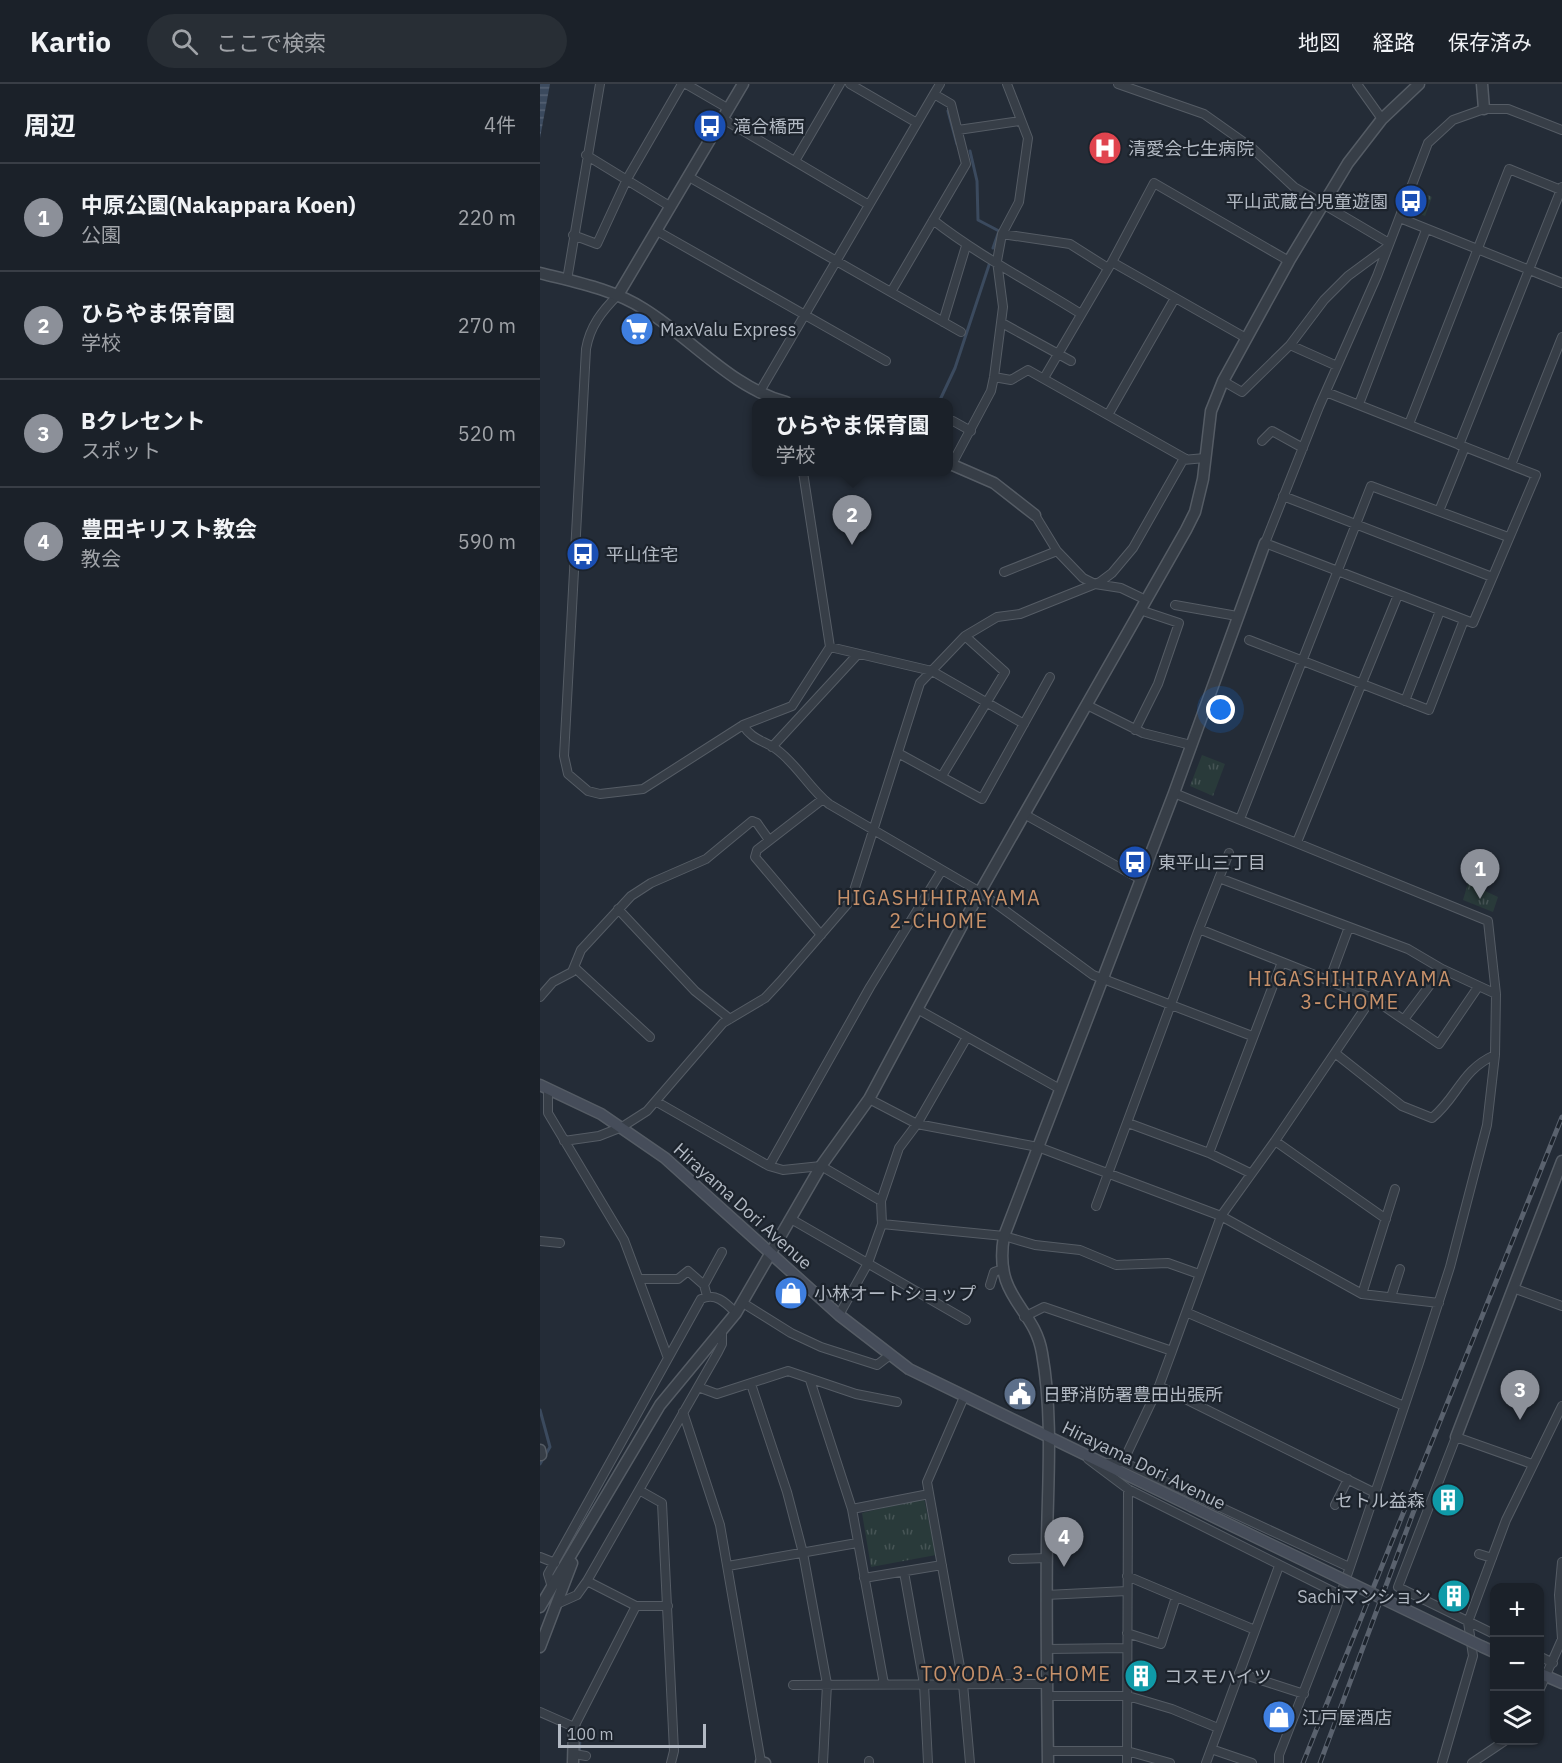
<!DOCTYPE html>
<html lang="ja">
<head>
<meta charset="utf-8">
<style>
	:root { --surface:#1b2129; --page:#282e35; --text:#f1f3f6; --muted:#a0a3a8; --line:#393e46; --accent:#8c9099 }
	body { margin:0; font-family:"IBM Plex Sans","Noto Sans JP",sans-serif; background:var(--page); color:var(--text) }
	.controls { position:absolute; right:18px; bottom:18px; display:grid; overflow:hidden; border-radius:12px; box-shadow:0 2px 4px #0004 }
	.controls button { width:54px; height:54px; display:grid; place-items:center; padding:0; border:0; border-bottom:2px solid var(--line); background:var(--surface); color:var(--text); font:30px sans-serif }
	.scale { position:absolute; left:18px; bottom:15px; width:148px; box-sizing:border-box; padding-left:6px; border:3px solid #b2b9c3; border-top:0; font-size:16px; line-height:21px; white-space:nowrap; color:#b2b9c3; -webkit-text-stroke:4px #1c232c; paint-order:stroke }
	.you { position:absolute; left:681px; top:626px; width:21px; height:21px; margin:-15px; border:4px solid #fff; border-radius:50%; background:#1a73e8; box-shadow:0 0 0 9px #1a73e833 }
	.badge { display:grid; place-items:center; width:39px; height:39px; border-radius:50%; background:var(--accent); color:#fff; font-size:20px; font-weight:700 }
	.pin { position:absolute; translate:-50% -50px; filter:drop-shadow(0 2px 3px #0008) }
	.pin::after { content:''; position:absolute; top:32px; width:21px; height:18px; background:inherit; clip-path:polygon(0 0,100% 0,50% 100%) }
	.popup { position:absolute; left:212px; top:314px; width:201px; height:78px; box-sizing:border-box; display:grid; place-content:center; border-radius:12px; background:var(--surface); filter:drop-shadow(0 2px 4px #0005); font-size:20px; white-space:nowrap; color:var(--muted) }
	.popup b { font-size:22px; color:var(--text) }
	.popup::after { content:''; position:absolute; left:50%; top:100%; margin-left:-12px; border:12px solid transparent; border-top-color:var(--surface) }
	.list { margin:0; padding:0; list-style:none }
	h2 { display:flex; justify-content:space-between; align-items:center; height:78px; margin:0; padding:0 24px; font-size:26px }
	h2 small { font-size:20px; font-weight:400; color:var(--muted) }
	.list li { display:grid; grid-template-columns:39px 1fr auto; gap:18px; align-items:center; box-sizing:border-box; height:108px; padding:0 24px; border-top:2px solid var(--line) }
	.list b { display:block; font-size:22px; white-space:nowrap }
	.list p { margin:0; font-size:20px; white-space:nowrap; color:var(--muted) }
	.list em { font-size:20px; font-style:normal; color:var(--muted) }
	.icon { flex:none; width:33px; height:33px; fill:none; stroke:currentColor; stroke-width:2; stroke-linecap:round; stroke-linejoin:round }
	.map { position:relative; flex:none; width:1022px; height:1679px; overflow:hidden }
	header { display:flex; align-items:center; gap:36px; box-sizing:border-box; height:84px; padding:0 30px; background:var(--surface); border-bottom:2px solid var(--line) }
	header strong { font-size:28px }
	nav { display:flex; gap:33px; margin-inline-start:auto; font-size:21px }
	.search { width:420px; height:54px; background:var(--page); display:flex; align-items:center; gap:15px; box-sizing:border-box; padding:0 21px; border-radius:33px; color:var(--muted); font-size:22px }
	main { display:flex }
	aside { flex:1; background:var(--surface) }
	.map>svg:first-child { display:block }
	.grass { fill:url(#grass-tufts) }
	.water { fill:url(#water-rules) }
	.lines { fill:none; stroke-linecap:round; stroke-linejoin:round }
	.stream { stroke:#3b4a5e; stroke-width:3 }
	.minor-casing { stroke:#555c65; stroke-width:10 }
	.tertiary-casing { stroke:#555c65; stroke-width:13 }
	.secondary-casing { stroke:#555c65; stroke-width:13 }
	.minor { stroke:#373e47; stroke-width:8 }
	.tertiary { stroke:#373e47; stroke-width:10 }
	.secondary { stroke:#464d5a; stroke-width:10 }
	.rail-casing { stroke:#5a626e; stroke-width:5 }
	.rail { stroke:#1c232c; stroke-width:3; stroke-dasharray:9; stroke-linecap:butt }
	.secondary-bridge-casing { stroke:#555c65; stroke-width:13; stroke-linecap:butt }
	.secondary-bridge { stroke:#464d5a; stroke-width:10 }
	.labels { text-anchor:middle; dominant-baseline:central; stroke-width:4.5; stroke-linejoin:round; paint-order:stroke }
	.poi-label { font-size:18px; fill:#b2b9c3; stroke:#1c232c; text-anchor:start }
	.street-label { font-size:18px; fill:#b2b9c3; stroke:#1c232c }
	.neighbourhood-label { font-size:20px; letter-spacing:1.5px; fill:#c7916a; stroke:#1c232c }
</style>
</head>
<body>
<header>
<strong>Kartio</strong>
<div class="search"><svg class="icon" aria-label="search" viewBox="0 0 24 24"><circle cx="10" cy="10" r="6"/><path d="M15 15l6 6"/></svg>ここで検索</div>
<nav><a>地図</a><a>経路</a><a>保存済み</a></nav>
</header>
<main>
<aside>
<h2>周辺<small>4件</small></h2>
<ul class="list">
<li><span class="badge">1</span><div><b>中原公園(Nakappara Koen)</b><p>公園</p></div><em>220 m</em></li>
<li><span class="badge">2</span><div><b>ひらやま保育園</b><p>学校</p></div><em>270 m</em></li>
<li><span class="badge">3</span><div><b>Bクレセント</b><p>スポット</p></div><em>520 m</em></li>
<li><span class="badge">4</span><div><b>豊田キリスト教会</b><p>教会</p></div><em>590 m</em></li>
</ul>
</aside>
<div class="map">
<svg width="1022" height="1679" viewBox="0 0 1022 1679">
	<defs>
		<pattern id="grass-tufts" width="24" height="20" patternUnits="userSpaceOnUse" patternTransform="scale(1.5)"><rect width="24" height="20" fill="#293a3a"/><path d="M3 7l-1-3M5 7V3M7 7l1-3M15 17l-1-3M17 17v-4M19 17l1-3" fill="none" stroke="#465455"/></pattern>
		<pattern id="water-rules" width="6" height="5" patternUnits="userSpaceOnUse" patternTransform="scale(1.5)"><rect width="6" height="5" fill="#3b4a5e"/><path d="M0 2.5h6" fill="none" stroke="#556273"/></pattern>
	</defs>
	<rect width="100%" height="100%" fill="#242c37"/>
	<path class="grass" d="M877,106L892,113L885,132L870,126Z
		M662,671L685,680L673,712L650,702Z
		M928,799L958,813L953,828L923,816Z
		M384,1414L396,1471L331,1483L322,1429Z"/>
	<path class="water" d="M0,0H10L0,54Z"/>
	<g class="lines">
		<path class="stream" d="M408,27L417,60
			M430,67L437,97L438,136L459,147L453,164
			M399,318L415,284L450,178
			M0,1326L10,1363L0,1380
			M39,1671L40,1655"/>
		<g class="minor-casing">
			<path id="minor" d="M146,0L189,25
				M310,0L377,39
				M578,0L664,30L712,64L754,103L849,159
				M817,0L842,35
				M183,35L329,121
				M418,46L480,37
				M46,71L131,123
				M255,77L300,0
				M149,93L421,248
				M860,134L1022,199
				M393,136C439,172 492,199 541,230
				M117,147L346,277
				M462,150L530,160L568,184
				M33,151L57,160L87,95L142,0
				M572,178L706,254
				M27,196L60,0
				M351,208L426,80L411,20L394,10L400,0
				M78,211C62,227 50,242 46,265L24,672L28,690L48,707L60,710L103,705L203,641L252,622L290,563L263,388
				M403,238L426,162
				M462,239L531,277
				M750,261L797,282
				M454,293L471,296L488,286L646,375
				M504,294L572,178L614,99L749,177
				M683,297L702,308L750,261L784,216L808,192L846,164
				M786,308L996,391L933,539L725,459L779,323L837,192L888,59L913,36L944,25H968L1022,46
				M219,309L394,10
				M819,320L886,146
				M568,331L635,214
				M413,337L431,347
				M869,340L969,85L1021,106
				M722,357L732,347L763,364
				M919,361L1022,103
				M412,380L451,307L454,293L463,223L457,177L462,150L479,118L488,54L467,0
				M971,381L1022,253
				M743,412L952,493
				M899,427L925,363
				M495,431L517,467L543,494L555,500L581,504L606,516
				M464,488L517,467
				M635,521L697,532
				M709,556L889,626L924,536
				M290,563L392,587L484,640
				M865,617L900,527
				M547,621L603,649L651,661
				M203,641C212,656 223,656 236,665C257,680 269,704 289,720L440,808L553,891L712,952
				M595,646L618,600L639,539L600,526
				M232,663L318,570
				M358,669L442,715L510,593
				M402,692L465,588L425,552
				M634,709L948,837L956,910L955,971L947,1041L910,1183L879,1279L795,1527L739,1671V1679
				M484,730L600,795
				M700,735L831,402L968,453
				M757,758L858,511
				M679,794L868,865L902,885
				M78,825L155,907L190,935
				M281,851L215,773L217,766L283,715
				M742,878L832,914L899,960L938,903
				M35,884L110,953
				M789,897L809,843
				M0,913L13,898L32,888L41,866L91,812L111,799L166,775L212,737L217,739L229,756
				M379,926L520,1005
				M865,934L902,885L956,910
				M795,969L862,1022L892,1034C918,1013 921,986 955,971
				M8,1005V1029L84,1156L128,1274
				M329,1015L377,1040L498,1063L681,1132L822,1210L899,1219
				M117,1018L229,1082L243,1086L281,1082L341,1117
				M588,1039L669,1069L710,1089
				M24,1057L59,1052L82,1043L107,1027L183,939L225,914L240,898L311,816L380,599L425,552L457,533L480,530L560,498L572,489L593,464L643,376L665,374
				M735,1057L832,914
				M669,1069L742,878L659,845L689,769
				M229,1082L330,903L402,786
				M556,1122L659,845
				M251,1135L426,1236
				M342,1140L464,1152L495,1161L540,1166L576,1181L628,1179L659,1190
				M0,1157L20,1159
				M100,1195H138L148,1187L164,1201L167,1212
				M164,1201L182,1168
				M450,1201L454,1188L463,1185
				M973,1204L1022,1222
				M822,1210L855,1105
				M851,1213L860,1185
				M203,1219L251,1249L281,1263L337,1281L350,1271
				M648,1229L864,1322
				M299,1231L328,1179L342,1140L341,1117L359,1064L377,1040L427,953
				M484,1233L504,1223L632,1267L619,1302L835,1409
				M632,1267L681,1132L735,1057L846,1135
				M270,1296L312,1425L344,1600
				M211,1300L247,1408L263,1469L287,1600L283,1679
				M158,1303L177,1310L248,1287L316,1310L357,1318
				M424,1313L387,1398L423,1600L430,1679
				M143,1328L180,1441L221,1678
				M548,1375L588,1405L800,1511
				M583,1378L619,1302
				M566,1379L583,1378L809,1483
				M99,1406L122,1419L134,1667L131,1679
				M795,1421L808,1395
				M312,1425L389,1410
				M939,1470L952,1474
				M0,1473L15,1479
				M473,1475L507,1474
				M188,1482L317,1459
				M364,1488L384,1600L388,1679
				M587,1492L715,1546
				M324,1494L402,1481
				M47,1497L96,1522
				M12,1503L8,1490L161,1215C176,1208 186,1219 196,1229
				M506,1511L587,1507
				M17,1520L37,1511L47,1497L178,1268L182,1260V1247
				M587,1549L621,1560L636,1513
				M954,1550L858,1503L916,1353L992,1380
				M507,1565L587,1564
				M999,1572L1013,1579
				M699,1589L764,1610
				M253,1601L507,1600
				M999,1607L1022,1555L1019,1511L1022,1478
				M507,1612H588L632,1625L678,1644
				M0,1628L34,1643L96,1522H128
				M671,1665L712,1679
				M508,1667H587L630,1679
				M34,1670L46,1672
				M329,1679V1677
				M587,1679L588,1405
				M666,1679L739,1482
				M902,1679L933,1572L928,1538L966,1436L1022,1322
				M932,1679L966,1656"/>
		</g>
		<g class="tertiary-casing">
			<path id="tertiary" d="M942,0L944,25
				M0,189C35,198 73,205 104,225C151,254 192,304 246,318
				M78,211L203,0
				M408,379L454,399L495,431
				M916,1353L1022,1077
				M0,1366L1,1371
				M0,1523L120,1321L196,1229L281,1082L329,1015L440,808L646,446L655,428L663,395L671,327L683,297L749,177L808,79L842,35L879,0
				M0,1563L32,1479
				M221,1678L225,1679
				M33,1679L34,1643
				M508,1679C507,1605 506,1530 507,1456C508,1394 513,1331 502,1269C494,1222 453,1215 464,1152L634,709L725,459"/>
		</g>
		<g class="secondary-casing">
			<path id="secondary" d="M0,1001L61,1030L125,1074L299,1231L369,1285L651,1422
				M943,1563L954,1568
				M999,1589L1022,1599"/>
		</g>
		<use href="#minor" class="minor"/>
		<use href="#tertiary" class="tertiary"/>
		<use href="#secondary" class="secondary"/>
		<g class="rail-casing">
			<path id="rail" d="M763,1679L1022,1033
				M780,1679L879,1413"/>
		</g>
		<use href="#rail" class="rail"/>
		<g class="secondary-bridge-casing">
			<path id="secondary-bridge" d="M651,1422L943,1563"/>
		</g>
		<use href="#secondary-bridge" class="secondary-bridge"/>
	</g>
	<defs>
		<g id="bus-disc" transform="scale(1.725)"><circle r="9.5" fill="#1a4fb4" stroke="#1c232c"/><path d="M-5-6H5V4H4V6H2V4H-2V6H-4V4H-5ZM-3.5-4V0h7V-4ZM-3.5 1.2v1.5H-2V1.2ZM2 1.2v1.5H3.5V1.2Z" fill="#fff"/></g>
		<g id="hospital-disc" transform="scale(1.725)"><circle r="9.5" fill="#e0444e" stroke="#1c232c"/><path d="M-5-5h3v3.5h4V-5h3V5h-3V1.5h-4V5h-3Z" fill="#fff"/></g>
		<g id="supermarket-disc" transform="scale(1.725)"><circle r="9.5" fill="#3f7fe0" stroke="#1c232c"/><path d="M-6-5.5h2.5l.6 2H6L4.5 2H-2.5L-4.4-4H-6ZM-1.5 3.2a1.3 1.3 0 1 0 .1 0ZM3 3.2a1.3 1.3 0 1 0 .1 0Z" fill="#fff"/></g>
		<g id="shop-disc" transform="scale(1.725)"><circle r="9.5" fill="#3f7fe0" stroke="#1c232c"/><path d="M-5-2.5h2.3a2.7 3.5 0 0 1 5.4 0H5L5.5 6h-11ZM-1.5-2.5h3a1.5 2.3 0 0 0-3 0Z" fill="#fff"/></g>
		<g id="civic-disc" transform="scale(1.725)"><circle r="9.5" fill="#5c6f8a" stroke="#1c232c"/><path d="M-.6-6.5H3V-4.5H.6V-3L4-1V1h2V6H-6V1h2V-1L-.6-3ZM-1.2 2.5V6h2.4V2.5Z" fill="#fff"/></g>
		<g id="building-disc" transform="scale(1.725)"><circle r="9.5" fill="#0f9aa8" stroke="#1c232c"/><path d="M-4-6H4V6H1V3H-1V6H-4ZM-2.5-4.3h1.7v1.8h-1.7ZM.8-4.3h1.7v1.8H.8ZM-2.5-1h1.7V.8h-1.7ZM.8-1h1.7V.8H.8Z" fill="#fff"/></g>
	</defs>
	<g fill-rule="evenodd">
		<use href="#bus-disc" x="170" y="42"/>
		<use href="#hospital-disc" x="565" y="64"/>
		<use href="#bus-disc" x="871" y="117"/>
		<use href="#supermarket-disc" x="97" y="245"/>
		<use href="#bus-disc" x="43" y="470"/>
		<use href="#bus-disc" x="595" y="778"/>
		<use href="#shop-disc" x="251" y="1209"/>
		<use href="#civic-disc" x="480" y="1310"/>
		<use href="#building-disc" x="908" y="1416"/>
		<use href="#building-disc" x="914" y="1512"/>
		<use href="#building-disc" x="601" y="1592"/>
		<use href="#shop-disc" x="739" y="1633"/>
	</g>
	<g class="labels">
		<g class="poi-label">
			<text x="193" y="42">滝合橋西</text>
			<text x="588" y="64">清愛会七生病院</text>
			<text x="848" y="117" text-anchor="end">平山武蔵台児童遊園</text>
			<text x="120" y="245">MaxValu Express</text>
			<text x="66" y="470">平山住宅</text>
			<text x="618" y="778">東平山三丁目</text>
			<text x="274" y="1209">小林オートショップ</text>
			<text x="503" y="1310">日野消防署豊田出張所</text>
			<text x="885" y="1416" text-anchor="end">セトル益森</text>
			<text x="891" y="1512" text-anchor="end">Sachiマンション</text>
			<text x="624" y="1592">コスモハイツ</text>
			<text x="762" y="1633">江戸屋酒店</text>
		</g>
		<g class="street-label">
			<text transform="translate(203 1122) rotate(42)">Hirayama Dori Avenue</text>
			<text transform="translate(604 1381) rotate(26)">Hirayama Dori Avenue</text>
		</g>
		<g class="neighbourhood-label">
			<text x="399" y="813">HIGASHIHIRAYAMA<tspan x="399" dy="23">2-CHOME</tspan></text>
			<text x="810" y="894">HIGASHIHIRAYAMA<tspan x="810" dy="23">3-CHOME</tspan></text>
			<text x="476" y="1589">TOYODA 3-CHOME</text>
		</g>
	</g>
</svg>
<div class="controls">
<button>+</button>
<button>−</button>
<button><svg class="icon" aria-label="layers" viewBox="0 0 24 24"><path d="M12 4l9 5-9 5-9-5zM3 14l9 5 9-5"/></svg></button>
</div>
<div class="scale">100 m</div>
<div class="you"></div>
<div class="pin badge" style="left:940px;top:815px">1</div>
<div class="pin badge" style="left:312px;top:461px">2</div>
<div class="popup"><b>ひらやま保育園</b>学校</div>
<div class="pin badge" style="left:980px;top:1336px">3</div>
<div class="pin badge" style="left:524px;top:1483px">4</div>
</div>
</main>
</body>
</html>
